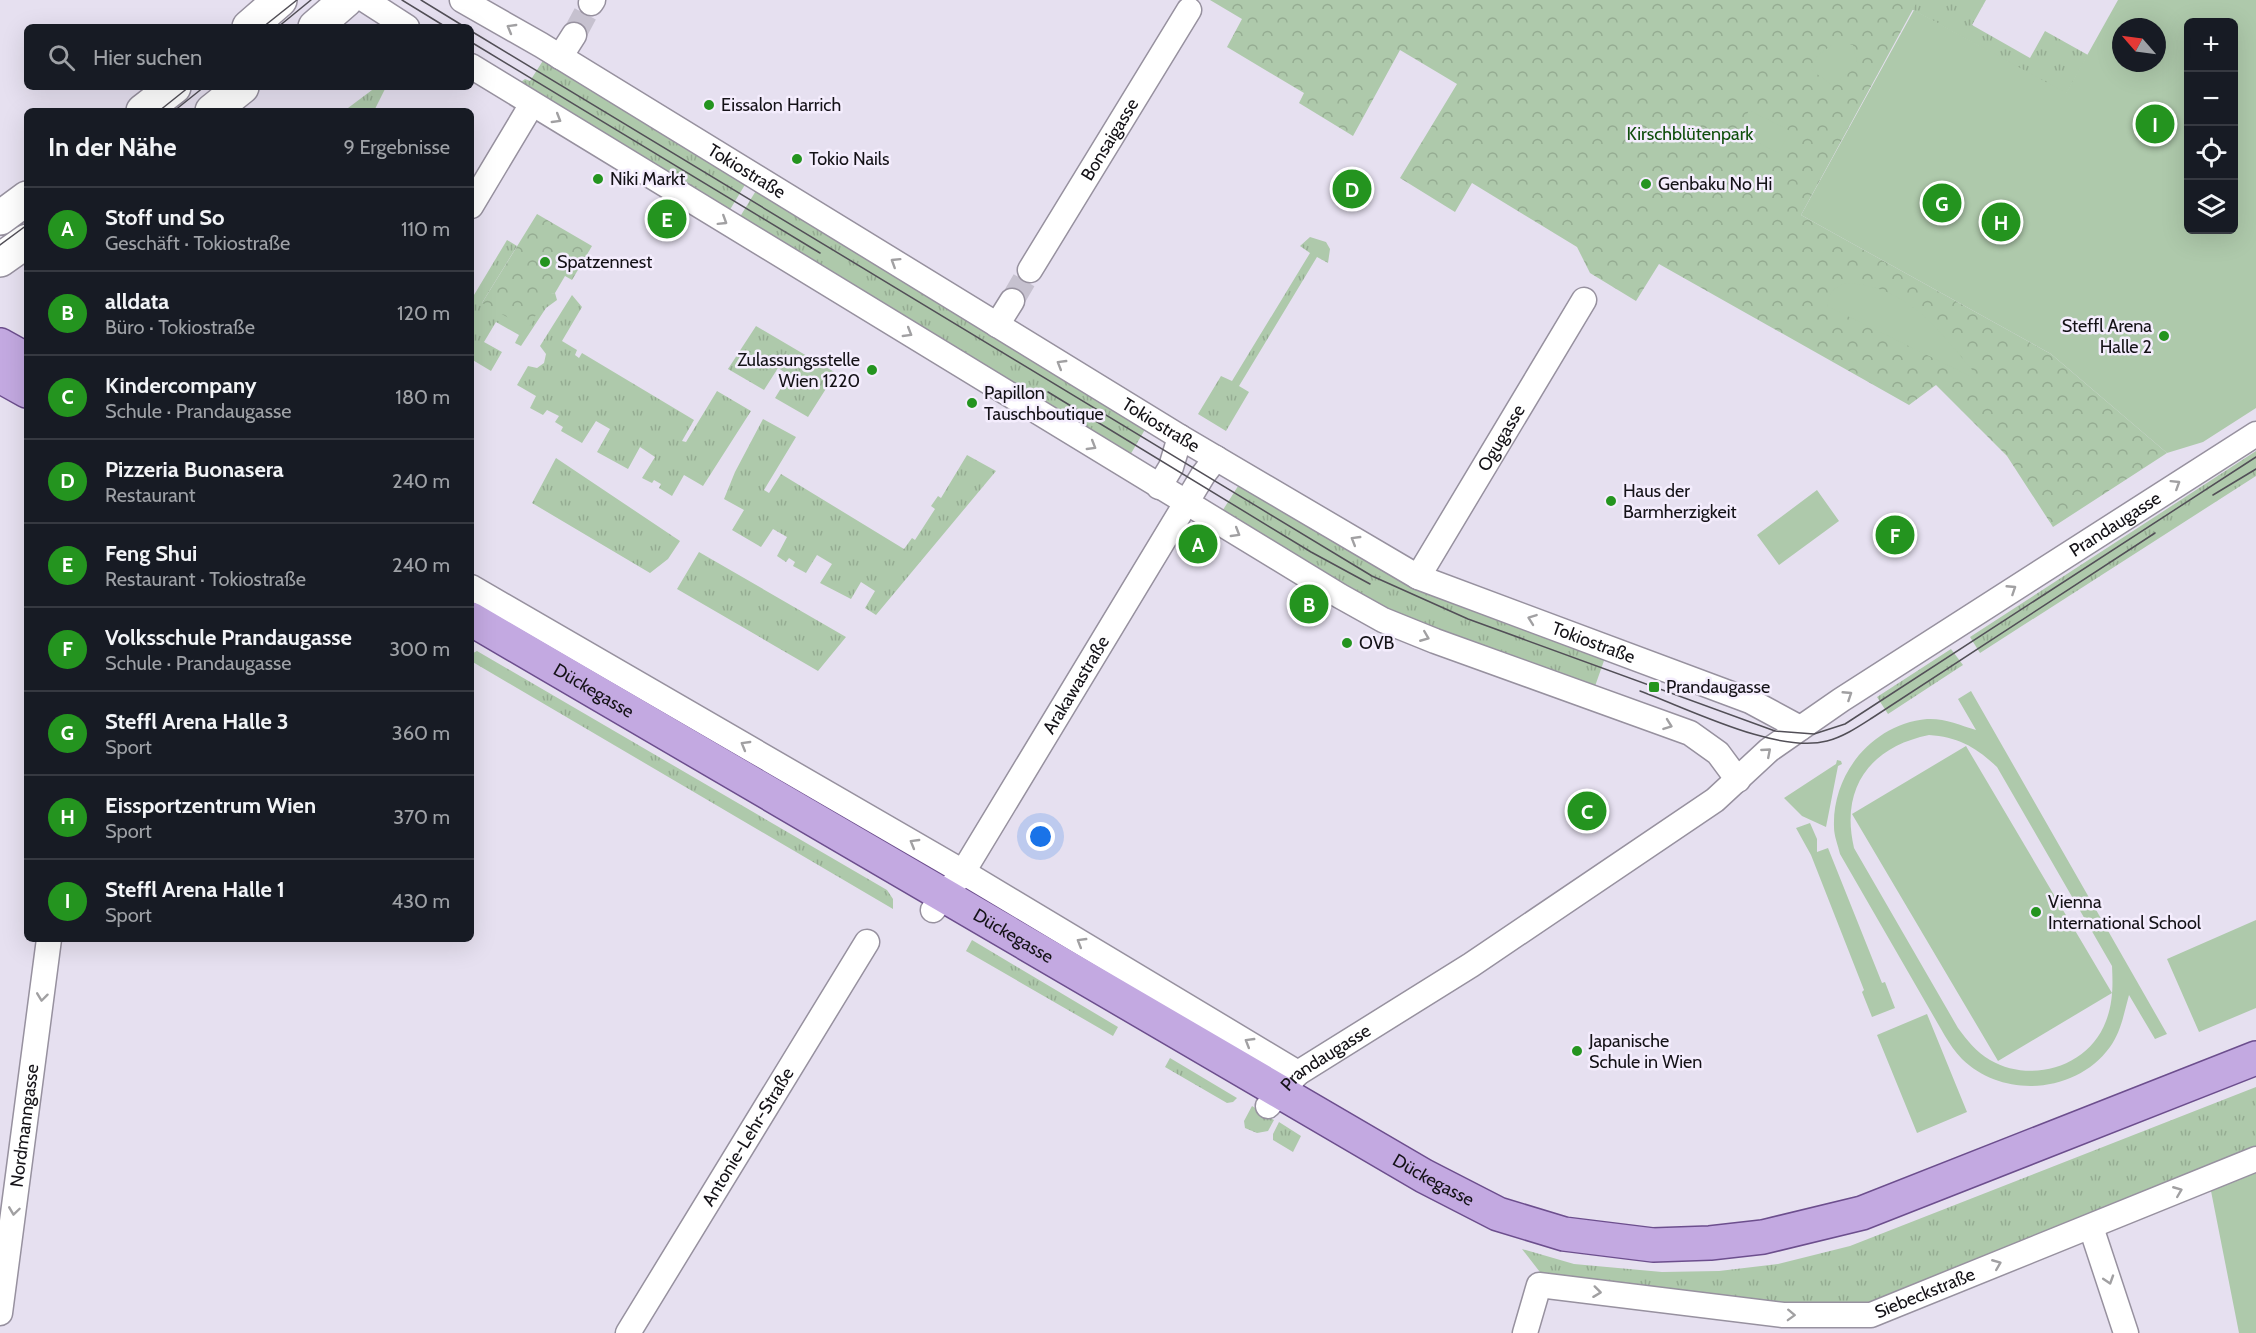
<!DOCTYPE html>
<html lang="de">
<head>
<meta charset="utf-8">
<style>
	:root { --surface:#171b24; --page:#20242c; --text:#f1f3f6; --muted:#9ea1a6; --line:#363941; --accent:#24941f }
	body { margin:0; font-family:Cabin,sans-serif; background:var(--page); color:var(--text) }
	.controls { position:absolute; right:18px; top:18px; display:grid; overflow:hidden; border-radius:9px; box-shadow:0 6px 24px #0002 }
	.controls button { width:54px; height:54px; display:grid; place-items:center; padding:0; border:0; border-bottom:2px solid var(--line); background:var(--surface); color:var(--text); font:30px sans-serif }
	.compass { position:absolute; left:2112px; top:18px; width:54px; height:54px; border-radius:50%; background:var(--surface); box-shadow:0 6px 24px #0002; rotate:298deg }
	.you { position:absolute; left:1041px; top:837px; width:21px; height:21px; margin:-15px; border:4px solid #fff; border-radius:50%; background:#1a73e8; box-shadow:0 0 0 9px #1a73e833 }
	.badge { display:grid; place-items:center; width:39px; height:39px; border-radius:50%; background:var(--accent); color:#fff; font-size:20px; font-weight:700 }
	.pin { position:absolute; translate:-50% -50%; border:3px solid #fff; box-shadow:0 2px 6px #0006 }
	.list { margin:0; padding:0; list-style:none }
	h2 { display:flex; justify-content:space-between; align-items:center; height:78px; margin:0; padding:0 24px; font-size:26px }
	h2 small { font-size:20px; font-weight:400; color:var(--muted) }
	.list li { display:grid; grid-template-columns:39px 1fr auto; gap:18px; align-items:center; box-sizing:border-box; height:84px; padding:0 24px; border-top:2px solid var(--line) }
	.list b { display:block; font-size:22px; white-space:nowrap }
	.list p { margin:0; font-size:20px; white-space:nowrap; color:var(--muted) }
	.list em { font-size:20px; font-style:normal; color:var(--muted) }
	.icon { flex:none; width:33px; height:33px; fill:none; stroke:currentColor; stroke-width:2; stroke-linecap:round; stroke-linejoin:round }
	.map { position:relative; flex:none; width:2256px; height:1333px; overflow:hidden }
	.search { position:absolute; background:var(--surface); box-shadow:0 6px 24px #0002; left:24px; top:24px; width:450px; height:66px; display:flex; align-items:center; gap:15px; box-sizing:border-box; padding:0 21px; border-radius:9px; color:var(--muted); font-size:22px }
	.panel { position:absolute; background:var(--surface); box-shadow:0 6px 24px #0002; left:24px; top:108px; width:450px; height:834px; border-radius:9px }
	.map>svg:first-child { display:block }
	.grass { fill:url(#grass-tufts) }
	.park { fill:url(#park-crowns) }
	.garden { fill:#aec9ab; fill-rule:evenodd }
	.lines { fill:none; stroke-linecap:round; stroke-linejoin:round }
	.street-tunnel { stroke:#c6c1cf; stroke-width:24; stroke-dasharray:24 12; stroke-linecap:butt }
	.street-casing { stroke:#97919f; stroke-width:27 }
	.secondary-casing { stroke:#97919f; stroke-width:36 }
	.primary-casing { stroke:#6c4e8d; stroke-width:36 }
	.street { stroke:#fff; stroke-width:24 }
	.secondary { stroke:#fff; stroke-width:33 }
	.primary { stroke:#c3a9e1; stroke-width:33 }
	.tram { stroke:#524f57; stroke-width:1.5 }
	.oneway { stroke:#a1a0a2 }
	.poi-dot { fill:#24941f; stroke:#f4edfd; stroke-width:2 }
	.labels { text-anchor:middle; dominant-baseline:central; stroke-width:5; stroke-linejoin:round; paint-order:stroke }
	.poi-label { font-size:18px; fill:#141217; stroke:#f4edfd; text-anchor:start }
	.park-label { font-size:18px; fill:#104e0d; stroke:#f4edfd }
	.street-label { font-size:18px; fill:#141217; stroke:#f4edfd }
</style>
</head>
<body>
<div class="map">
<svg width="2256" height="1333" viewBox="0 0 2256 1333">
	<defs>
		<pattern id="grass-tufts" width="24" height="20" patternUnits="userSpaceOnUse" patternTransform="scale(1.5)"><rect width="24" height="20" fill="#aec9ab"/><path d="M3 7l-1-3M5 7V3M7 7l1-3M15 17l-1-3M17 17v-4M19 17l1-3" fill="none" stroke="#95ac92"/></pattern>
		<pattern id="park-crowns" width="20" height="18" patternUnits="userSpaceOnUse" patternTransform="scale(1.5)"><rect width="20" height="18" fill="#aec9ab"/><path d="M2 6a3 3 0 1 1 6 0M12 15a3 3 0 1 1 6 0" fill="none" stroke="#95ac92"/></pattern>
	</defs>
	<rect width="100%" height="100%" fill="#e6e0f0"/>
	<path class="grass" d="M1895,0H1986L1972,25L2030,58L2045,31L2088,55L2066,94Z
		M544,59L746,183L728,213L517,85L525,79L530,81Z
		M376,87H386L374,111H344Z
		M757,189L1147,426L1129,457L738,220Z
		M1310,237L1326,242L1330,249L1328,263L1317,257L1239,386L1249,392L1226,431L1198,414L1221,376L1232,381L1310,253L1300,246Z
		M507,240L517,246L482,303L555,293L557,300L546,308L521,346L515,343L519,335L496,322L484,342L502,352L491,371L471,359V300Z
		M572,295L582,307L562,341L577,350L575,355L579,358L582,353L694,420L682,441L686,442L717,391L751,411L703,486L684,475L672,496L659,488L661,484L654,480L652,483L642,478L655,457L640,447L628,469L597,452L610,429L596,421L582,443L561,431L563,427L555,422L559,416L547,410L543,415L530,408L536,396L517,385L528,366L537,368L544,363L546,354L540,346Z
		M756,326L836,373L808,417L775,398L789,375L778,368L764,390L728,369Z
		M763,419L796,437L764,490L769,493L781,474L904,549L912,538L915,540L935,509L931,506L938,496L941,498L967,455L996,471L876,615L865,608L875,591L861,582L851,599L820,583L832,564L817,555L806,573L793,566L795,562L789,558L786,562L777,556L787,537L773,529L761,547L732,530L744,510L724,499L735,472Z
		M2256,451V476L1980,653L1970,637Z
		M556,458L680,541L668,559L650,573L532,503Z
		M1240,483L1606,655L1594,689L1387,612L1221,513Z
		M699,552L846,637L818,671L677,589Z
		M1951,649L1963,665L1888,714L1877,697Z
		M477,651L887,890L893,899V909L471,661V654Z
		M972,940L1118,1027L1113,1036L966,951Z
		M1170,1058L1237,1098L1233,1102L1227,1103L1165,1067Z
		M2256,1087V1149L2088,1218L1867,1303L1832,1307L1786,1308L1543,1276L1522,1249L1574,1264L1662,1272L1719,1271L1778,1264L1850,1246Z
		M1252,1106L1274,1120L1268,1131L1257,1133L1245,1128L1244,1121Z
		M1279,1122L1301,1136L1293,1152L1273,1140V1134Z"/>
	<path class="park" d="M1210,0H1918L1801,215L2051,354L2167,453L2053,527L2007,456L1936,385L1909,405L1659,264L1636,301L1590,273L1577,247L1472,183L1455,212L1400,178L1457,84L1400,50L1353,136L1299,103L1304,93L1227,47L1242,19Z
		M537,214L592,246L572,280L565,276L555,293L547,295L528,329L482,303Z"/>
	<path class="garden" d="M2118,0H2256V408L2203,442L2167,453L2051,354L1801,215L1914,10L2066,93ZM2188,22H2234V230H2188ZM2121,27H2157V63H2121Z
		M1832,45H1853L1858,66L1832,85L1810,69L1818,55Z
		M1749,110L1790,131L1779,153L1738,133Z
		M1847,283C1910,287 1938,330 1976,374L1974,378L1827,306C1829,292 1834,287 1847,283Z
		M1817,490L1839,521L1779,565L1757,535Z
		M1971,691L2167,1034L2155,1039L2129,995C2124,1013 2121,1032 2110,1047C2076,1094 2003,1099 1962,1059C1955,1052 1950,1044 1945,1036L1840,854C1838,845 1834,836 1834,827C1832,773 1873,724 1927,719C1944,718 1960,725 1976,730L1958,699ZM1929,735C1958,737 1976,747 1997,767L2112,966C2113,986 2113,1003 2106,1021C2089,1067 2031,1084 1990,1060C1976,1052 1967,1040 1958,1028L1854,848C1840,788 1870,747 1929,735Z
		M1966,746L2112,993L1998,1061L1852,814Z
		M1837,760L1841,761L1842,764L1838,766L1826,827L1802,816L1784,798L1836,764Z
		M1810,823L1817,839V852L1828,848L1882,983L1885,982L1895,1008L1872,1017L1862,992L1864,990L1811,855L1796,828Z
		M2256,920V1008L2199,1032L2167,959Z
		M1927,1014L1967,1112L1917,1133L1877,1035Z
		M2256,1173V1333H2239L2211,1191Z"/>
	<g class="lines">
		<path class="street-tunnel" d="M574,35L591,3
			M1012,301L1030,270"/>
		<g class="street-casing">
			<g id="street">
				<path d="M365,0L407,27"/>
				<path id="s1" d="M462,0L541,45L1180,437L1418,577L1750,701L1800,728"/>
				<path d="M591,3L593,0"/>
				<path d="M560,57L574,35"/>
				<path d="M471,66L1340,596L1383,620L1435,641L1690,733L1718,753L1738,780"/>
				<path d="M471,206L532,104"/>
				<path id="s2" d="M1030,270L1189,10"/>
				<path d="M997,325L1012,301"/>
				<path d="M1159,487L1171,467L1180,437"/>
				<path id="s3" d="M1418,577L1584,300"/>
				<path d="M471,587L963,872L1298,1073"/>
				<path id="s4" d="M933,910L963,872L1203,475L1216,458"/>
				<path id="s5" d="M1268,1106L1298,1073L1471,965L1715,800L1769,750L1841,700L2256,434"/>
				<path d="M2091,1227L2126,1333"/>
				<path id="s6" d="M0,1313L49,939"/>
				<path id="s7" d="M628,1333L867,942"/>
				<path id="s8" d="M1525,1333L1539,1285L1783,1315H1871L2256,1159"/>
			</g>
		</g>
		<g class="secondary-casing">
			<path id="secondary" d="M249,27L280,0
				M315,27L346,0
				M143,111L174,87
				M212,111L242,87
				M0,218L27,198
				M0,260L27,241"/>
		</g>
		<g class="primary-casing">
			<g id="primary">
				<path d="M0,345L27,360"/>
				<path d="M0,376L27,391"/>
				<path id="s9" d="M471,619L1424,1176L1498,1214L1564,1234L1653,1245L1710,1243L1763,1237L1862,1213L2256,1058"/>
			</g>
		</g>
		<use href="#street" class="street"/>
		<use href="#secondary" class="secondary"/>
		<use href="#primary" class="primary"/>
		<path class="tram" d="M402,0L446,27
			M421,0L465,27
			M263,27L297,0
			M278,27L311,0
			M471,31L1372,576L1468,619L1775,731L1814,734L1845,724L2256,457
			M471,42L820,253
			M159,111L189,87
			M174,111L204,87
			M0,245L27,225
			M1048,392L1311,552L1370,584
			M2213,495L2256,469
			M1640,691C1689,709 1777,754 1827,741C1843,737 1858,727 1872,718L2155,533"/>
	</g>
	<defs><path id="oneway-chevron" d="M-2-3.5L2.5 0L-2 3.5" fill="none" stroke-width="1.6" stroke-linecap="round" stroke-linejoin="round" transform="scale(1.5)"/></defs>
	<g class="oneway">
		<use href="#oneway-chevron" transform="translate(511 28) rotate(-150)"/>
		<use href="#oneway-chevron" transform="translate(557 119) rotate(31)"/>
		<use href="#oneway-chevron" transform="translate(723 221) rotate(32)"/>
		<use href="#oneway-chevron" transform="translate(895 262) rotate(-148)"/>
		<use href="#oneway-chevron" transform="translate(908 333) rotate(31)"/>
		<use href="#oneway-chevron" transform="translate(1061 364) rotate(-149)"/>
		<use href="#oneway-chevron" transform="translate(1092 446) rotate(31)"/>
		<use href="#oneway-chevron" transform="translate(2176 484) rotate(-32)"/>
		<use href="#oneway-chevron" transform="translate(1236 533) rotate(31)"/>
		<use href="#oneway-chevron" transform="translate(1355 540) rotate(-149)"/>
		<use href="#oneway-chevron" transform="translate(2012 589) rotate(-33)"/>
		<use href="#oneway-chevron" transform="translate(1532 619) rotate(-160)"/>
		<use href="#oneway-chevron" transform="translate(1425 637) rotate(22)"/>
		<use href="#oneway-chevron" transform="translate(1848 695) rotate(-33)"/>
		<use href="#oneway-chevron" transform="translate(1668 725) rotate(20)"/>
		<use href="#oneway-chevron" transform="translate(745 745) rotate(-150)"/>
		<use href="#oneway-chevron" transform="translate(1767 752) rotate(-41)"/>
		<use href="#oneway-chevron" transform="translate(914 843) rotate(-150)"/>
		<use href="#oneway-chevron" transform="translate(1081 942) rotate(-149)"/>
		<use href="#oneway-chevron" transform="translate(42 997) rotate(97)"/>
		<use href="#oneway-chevron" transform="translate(1249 1042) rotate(-149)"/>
		<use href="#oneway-chevron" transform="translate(2178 1191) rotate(-22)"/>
		<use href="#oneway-chevron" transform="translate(14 1211) rotate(98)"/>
		<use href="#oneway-chevron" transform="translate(1997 1264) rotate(-22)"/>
		<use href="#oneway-chevron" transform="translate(2109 1280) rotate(72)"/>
		<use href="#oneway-chevron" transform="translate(1597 1292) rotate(7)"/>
		<use href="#oneway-chevron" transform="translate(1791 1315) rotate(2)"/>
	</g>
	<g class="poi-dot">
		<circle cx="709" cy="105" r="6"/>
		<circle cx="797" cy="159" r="6"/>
		<circle cx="598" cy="179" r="6"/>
		<circle cx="1646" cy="184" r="6"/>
		<circle cx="545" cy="262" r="6"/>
		<circle cx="2164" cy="336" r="6"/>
		<circle cx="872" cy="370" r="6"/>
		<circle cx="972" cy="403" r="6"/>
		<circle cx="1611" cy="501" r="6"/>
		<circle cx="1347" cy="643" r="6"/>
		<rect x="1648" y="681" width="12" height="12" rx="3"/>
		<circle cx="2036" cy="912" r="6"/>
		<circle cx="1577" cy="1051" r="6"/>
	</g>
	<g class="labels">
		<g class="poi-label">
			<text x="721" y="105">Eissalon Harrich</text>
			<text x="809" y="159">Tokio Nails</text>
			<text x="610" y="179">Niki Markt</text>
			<text x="1658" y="184">Genbaku No Hi</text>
			<text x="557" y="262">Spatzennest</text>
			<text x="2152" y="326" text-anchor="end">Steffl Arena<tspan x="2152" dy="21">Halle 2</tspan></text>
			<text x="860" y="360" text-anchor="end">Zulassungsstelle<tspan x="860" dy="21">Wien 1220</tspan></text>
			<text x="984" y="393">Papillon<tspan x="984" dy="21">Tauschboutique</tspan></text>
			<text x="1623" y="491">Haus der<tspan x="1623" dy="21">Barmherzigkeit</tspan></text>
			<text x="1359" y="643">OVB</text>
			<text x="1666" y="687">Prandaugasse</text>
			<text x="2048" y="902">Vienna<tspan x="2048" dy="21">International School</tspan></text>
			<text x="1589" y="1041">Japanische<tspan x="1589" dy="21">Schule in Wien</tspan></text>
		</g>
		<g class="park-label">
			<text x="1690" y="134">Kirschblütenpark</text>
		</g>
		<g class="street-label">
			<text stroke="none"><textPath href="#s2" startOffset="153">Bonsaigasse</textPath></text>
			<text stroke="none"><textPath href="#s1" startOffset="332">Tokiostraße</textPath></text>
			<text stroke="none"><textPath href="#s1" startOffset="818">Tokiostraße</textPath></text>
			<text stroke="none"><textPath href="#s3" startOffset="162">Ogugasse</textPath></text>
			<text stroke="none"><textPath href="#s5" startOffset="1030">Prandaugasse</textPath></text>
			<text stroke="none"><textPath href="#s1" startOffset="1304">Tokiostraße</textPath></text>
			<text stroke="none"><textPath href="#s4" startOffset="267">Arakawastraße</textPath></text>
			<text stroke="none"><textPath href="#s9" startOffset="142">Dückegasse</textPath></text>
			<text stroke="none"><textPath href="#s9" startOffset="628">Dückegasse</textPath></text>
			<text stroke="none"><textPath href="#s5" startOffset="76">Prandaugasse</textPath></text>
			<text stroke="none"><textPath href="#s6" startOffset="189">Nordmanngasse</textPath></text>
			<text stroke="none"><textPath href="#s7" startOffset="230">Antonie-Lehr-Straße</textPath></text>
			<text stroke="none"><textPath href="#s9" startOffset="1114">Dückegasse</textPath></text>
			<text stroke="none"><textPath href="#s8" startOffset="442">Siebeckstraße</textPath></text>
		</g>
	</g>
</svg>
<div class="controls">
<button>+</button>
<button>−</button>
<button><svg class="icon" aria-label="locate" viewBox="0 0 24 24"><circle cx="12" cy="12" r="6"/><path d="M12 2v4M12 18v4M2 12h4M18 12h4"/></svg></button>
<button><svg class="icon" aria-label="layers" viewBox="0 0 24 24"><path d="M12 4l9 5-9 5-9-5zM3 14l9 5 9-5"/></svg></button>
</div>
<svg class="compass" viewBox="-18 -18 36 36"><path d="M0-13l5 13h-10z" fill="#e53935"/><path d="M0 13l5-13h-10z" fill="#9ea1a6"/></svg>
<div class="you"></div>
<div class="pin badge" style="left:1198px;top:544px">A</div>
<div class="pin badge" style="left:1309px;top:604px">B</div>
<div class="pin badge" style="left:1587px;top:811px">C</div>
<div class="pin badge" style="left:1352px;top:189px">D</div>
<div class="pin badge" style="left:667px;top:219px">E</div>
<div class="pin badge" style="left:1895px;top:535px">F</div>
<div class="pin badge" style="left:1942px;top:203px">G</div>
<div class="pin badge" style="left:2001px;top:222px">H</div>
<div class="pin badge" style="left:2155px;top:124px">I</div>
<div class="search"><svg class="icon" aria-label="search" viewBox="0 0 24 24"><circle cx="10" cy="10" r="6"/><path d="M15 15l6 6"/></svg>Hier suchen</div>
<section class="panel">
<h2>In der Nähe<small>9 Ergebnisse</small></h2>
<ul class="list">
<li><span class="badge">A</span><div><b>Stoff und So</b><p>Geschäft · Tokiostraße</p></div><em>110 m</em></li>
<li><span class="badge">B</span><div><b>alldata</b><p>Büro · Tokiostraße</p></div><em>120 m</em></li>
<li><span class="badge">C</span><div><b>Kindercompany</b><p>Schule · Prandaugasse</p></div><em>180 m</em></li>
<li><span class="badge">D</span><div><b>Pizzeria Buonasera</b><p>Restaurant</p></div><em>240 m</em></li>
<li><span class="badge">E</span><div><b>Feng Shui</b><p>Restaurant · Tokiostraße</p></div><em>240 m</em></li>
<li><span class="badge">F</span><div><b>Volksschule Prandaugasse</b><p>Schule · Prandaugasse</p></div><em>300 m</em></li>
<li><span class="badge">G</span><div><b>Steffl Arena Halle 3</b><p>Sport</p></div><em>360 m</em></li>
<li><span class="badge">H</span><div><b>Eissportzentrum Wien</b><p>Sport</p></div><em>370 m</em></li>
<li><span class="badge">I</span><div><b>Steffl Arena Halle 1</b><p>Sport</p></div><em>430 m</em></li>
</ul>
</section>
</div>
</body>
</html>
